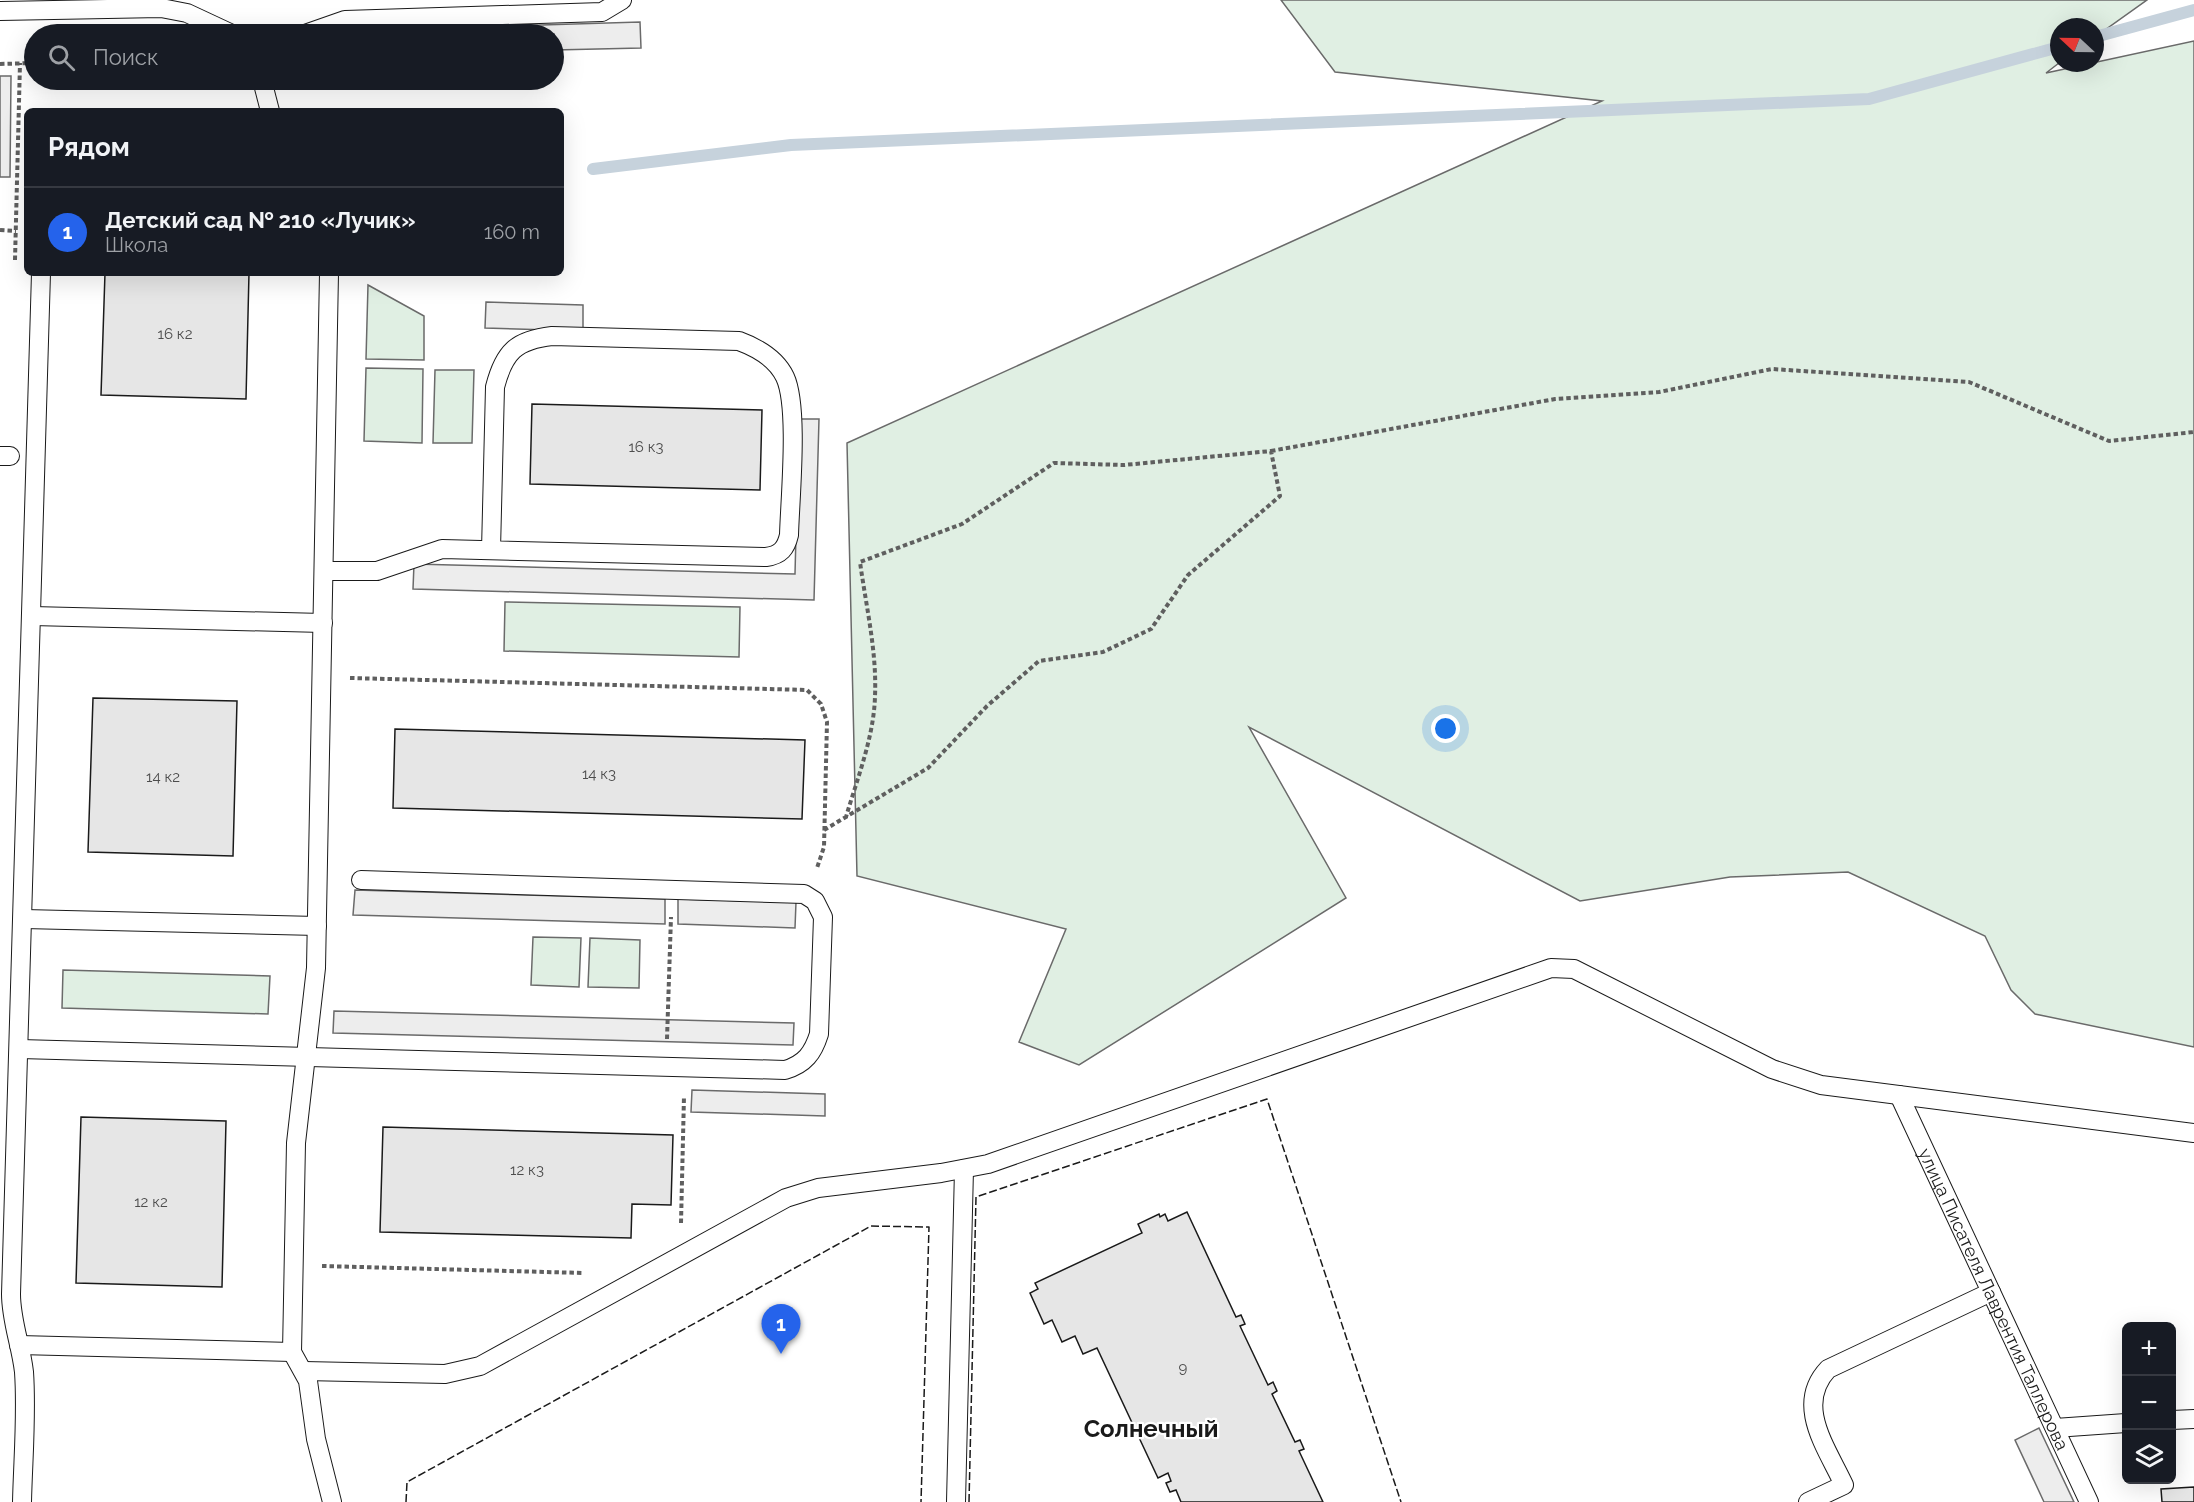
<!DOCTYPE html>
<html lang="ru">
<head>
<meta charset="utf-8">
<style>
	:root { --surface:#171b24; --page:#242831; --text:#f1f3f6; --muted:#9ea1a6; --line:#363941; --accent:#2563eb }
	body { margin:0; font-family:Raleway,sans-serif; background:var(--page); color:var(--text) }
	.controls { position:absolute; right:18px; bottom:18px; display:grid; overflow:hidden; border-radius:9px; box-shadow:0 6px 24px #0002 }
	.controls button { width:54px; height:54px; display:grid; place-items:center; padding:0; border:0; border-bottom:2px solid var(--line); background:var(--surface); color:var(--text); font:30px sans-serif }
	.compass { position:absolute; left:2050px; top:18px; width:54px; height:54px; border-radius:50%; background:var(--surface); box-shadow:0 6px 24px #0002; rotate:292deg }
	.you { position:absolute; left:1446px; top:729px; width:21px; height:21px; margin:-15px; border:4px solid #fff; border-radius:50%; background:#1a73e8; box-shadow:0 0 0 9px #1a73e833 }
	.badge { display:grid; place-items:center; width:39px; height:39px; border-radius:50%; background:var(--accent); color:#fff; font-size:20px; font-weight:700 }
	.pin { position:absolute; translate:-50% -50px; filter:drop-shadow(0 2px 3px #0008) }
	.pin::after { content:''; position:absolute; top:32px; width:21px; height:18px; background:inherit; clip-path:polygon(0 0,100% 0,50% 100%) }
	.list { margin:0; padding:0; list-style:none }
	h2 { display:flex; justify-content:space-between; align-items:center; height:78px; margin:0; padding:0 24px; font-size:26px }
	h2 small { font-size:20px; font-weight:400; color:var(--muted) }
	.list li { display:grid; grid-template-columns:39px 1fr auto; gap:18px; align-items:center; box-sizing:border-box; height:90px; padding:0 24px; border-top:2px solid var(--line) }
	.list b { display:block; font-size:22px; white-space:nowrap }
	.list p { margin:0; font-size:20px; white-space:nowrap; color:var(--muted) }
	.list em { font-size:20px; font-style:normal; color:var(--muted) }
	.icon { flex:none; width:33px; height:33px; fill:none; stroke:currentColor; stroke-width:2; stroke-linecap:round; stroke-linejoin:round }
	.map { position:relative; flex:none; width:2194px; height:1502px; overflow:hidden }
	.search { position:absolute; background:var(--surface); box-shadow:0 6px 24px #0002; left:24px; top:24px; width:540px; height:66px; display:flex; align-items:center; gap:15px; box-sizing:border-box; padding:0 21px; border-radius:33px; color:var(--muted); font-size:22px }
	.panel { position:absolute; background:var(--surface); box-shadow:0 6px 24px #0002; left:24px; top:108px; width:540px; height:168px; border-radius:9px }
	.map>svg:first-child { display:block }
	.green { fill:#e0efe3; stroke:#6a6a6a; stroke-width:1.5 }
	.parking { fill:#ededed; stroke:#6a6a6a; stroke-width:1.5 }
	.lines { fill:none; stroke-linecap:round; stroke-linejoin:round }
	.stream { stroke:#c6d2dc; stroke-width:12 }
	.building { fill:#e6e6e6; stroke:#1a1a1a; stroke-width:1.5 }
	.lane-casing { stroke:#1a1a1a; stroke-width:20 }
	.path { stroke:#5f5f5f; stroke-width:4; stroke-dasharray:4.5 3; stroke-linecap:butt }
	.lane { stroke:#fff; stroke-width:18 }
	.fence { stroke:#1a1a1a; stroke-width:1.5; stroke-dasharray:8 3; stroke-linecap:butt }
	.labels { text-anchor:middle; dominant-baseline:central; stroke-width:4.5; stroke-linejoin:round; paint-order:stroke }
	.number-label { font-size:15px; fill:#4d4d4d }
	.street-label { font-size:18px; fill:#1a1a1a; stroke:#fff }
	.district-label { font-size:24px; font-weight:bold; fill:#1a1a1a; stroke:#fff }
</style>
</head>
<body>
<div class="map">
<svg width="2194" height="1502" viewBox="0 0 2194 1502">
	<rect width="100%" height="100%" fill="#fff"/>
	<path class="green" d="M1281,0H2147L2095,37V27H2059V63L2046,73L2194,41V1047L2035,1014L2011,990L1985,936L1848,872L1730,877L1580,901L1249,727L1346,898L1079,1065L1019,1042L1066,929L857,876L847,443L1602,101L1335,72Z
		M368,285L424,316V360L366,359Z
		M366,368L423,369L422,443L364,441Z
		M435,370H474L472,443H433Z
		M505,602L740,607L739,657L504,651Z
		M533,937L581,938L579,987L531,985Z
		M590,938L640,940L639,988L588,987Z
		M63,970L270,976L268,1014L62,1008Z"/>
	<path class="parking" d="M640,22L641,48L554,50V34H334V31Z
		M0,76H11L10,177H0Z
		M486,302L583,305V331L485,328Z
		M799,419H819L814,600L413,589L414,564L795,574Z
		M355,890L665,899V924L353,915Z
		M678,899L796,902L795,928L678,924Z
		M334,1011L794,1023L793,1045L333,1033Z
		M692,1090L825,1094V1116L691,1112Z
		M2039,1428L2074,1502H2044L2015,1440Z"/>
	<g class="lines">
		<path class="stream" d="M2095,37L2194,10
			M593,169L791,145L1869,99L2059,47"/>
	</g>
	<path class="building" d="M105,273H249L246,399L101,395Z
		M532,404L762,410L760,490L530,484Z
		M93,698L237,701L233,856L88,852Z
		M395,729L805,740L802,819L393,808Z
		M81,1117L226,1121L222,1287L76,1283Z
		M383,1127L673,1135L671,1205L632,1204L631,1238L380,1232Z
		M1187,1212L1236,1317L1241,1315L1245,1324L1240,1326L1268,1385L1273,1382L1277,1391L1272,1394L1295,1442L1300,1440L1304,1449L1299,1451L1323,1502H1181L1176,1490L1170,1492L1166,1483L1171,1481L1168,1473L1158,1478L1097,1348L1083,1354L1075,1336L1062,1342L1052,1320L1044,1324L1030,1293L1038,1289L1035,1283L1142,1233L1138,1224L1159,1214L1160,1217L1165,1214L1168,1221Z
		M2194,1487V1502H2162L2161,1489Z"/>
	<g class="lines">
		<g class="lane-casing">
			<g id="lane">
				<path d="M0,11L161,8L187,13L232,34"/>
				<path d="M305,34L345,20L602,12L622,0"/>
				<path d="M262,80L270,111"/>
				<path d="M329,273L316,968L296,1143L292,1352L308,1381L316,1439L332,1502"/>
				<path d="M0,456H10"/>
				<path d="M324,571H377L442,549L766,557C781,555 786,548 789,535C790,498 799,407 785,377C776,358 758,348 739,341L552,336C516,340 504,352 495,387L491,550"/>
				<path d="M32,616L323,623"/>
				<path d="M24,919L317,926"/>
				<path d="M20,1049L785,1070C805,1064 813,1053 819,1034L823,917L815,901L804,894L361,880"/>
				<path id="s1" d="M1899,1095L2089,1502"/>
				<path d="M19,1345L292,1352"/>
				<path d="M304,1371L445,1374L480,1366L786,1198L818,1188L941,1173L988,1164L1551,968L1574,969L1772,1069L1821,1085L2194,1133"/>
				<path d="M2172,1420L2194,1419"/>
				<path d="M2055,1428L2126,1423"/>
				<path d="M22,1502C23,1459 27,1414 24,1372C21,1345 11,1321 11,1294L41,273"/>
				<path d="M956,1502L964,1169"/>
				<path d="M1808,1502L1844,1485C1827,1448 1794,1405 1828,1369L1991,1292"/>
			</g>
		</g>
		<path class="path" d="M0,64L34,63
			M0,230L16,231
			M15,260L20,63
			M1271,451L1555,399L1659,392L1772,369L1969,382L2109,441L2194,432
			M350,678L807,690L821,704L827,722L824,847L817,868
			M824,830L928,768L987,706L1039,661L1103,652L1151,629L1188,575L1280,496L1271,451L1124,465L1054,463L962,524L860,562C866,606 877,652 875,696C874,737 857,779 846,817
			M667,1039L671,917
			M681,1223L684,1096
			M322,1266L584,1273"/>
		<use href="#lane" class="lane"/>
		<path class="fence" d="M406,1502L407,1482L871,1226L929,1227L921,1502
			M969,1502L976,1197L1267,1099L1401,1502"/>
	</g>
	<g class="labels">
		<g class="number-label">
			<text x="175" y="334">16 к2</text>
			<text x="646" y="447">16 к3</text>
			<text x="599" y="774">14 к3</text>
			<text x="163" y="777">14 к2</text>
			<text x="527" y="1170">12 к3</text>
			<text x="151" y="1202">12 к2</text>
			<text x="1183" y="1368">9</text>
		</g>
		<g class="street-label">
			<text stroke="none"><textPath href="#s1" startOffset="225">улица Писателя Лаврентия Таллерова</textPath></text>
		</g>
		<g class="district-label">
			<text x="1151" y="1428">Солнечный</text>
		</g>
	</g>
</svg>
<div class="controls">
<button>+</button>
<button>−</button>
<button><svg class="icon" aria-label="layers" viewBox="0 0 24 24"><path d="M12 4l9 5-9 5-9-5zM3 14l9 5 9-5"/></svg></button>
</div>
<svg class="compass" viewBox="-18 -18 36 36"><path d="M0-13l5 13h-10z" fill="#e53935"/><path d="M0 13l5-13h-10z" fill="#9ea1a6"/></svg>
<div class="you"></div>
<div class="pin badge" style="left:781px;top:1354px">1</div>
<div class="search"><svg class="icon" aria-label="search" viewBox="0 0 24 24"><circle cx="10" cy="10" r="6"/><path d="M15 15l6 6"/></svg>Поиск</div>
<section class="panel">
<h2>Рядом<small></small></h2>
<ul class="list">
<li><span class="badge">1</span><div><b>Детский сад № 210 «Лучик»</b><p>Школа</p></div><em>160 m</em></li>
</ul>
</section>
</div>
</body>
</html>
